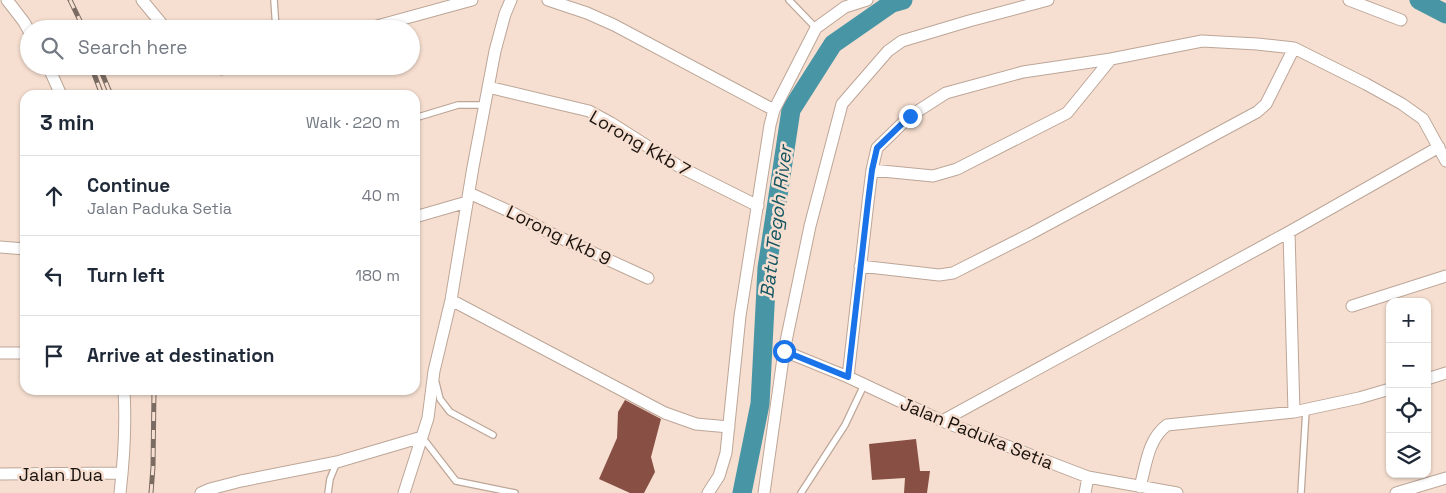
<!DOCTYPE html>
<html lang="en">
<head>
<meta charset="utf-8">
<style>
	:root { --surface:#fff; --page:#f6f6f7; --text:#1f2937; --muted:#747a83; --line:#e0e1e3 }
	body { margin:0; font-family:"Space Grotesk",sans-serif; background:var(--page); color:var(--text) }
	.controls { position:absolute; right:15px; bottom:15px; display:grid; overflow:hidden; border-radius:10px; box-shadow:0 1px 4px #0004 }
	.controls button { width:45px; height:45px; display:grid; place-items:center; padding:0; border:0; border-bottom:1px solid var(--line); background:var(--surface); color:var(--text); font:25px sans-serif }
	.stop { position:absolute; width:15px; height:15px; margin:-11px; border:4px solid #1a73e8; border-radius:50%; background:#fff }
	.stop.end { background:#1a73e8; border-color:#fff; box-shadow:0 1px 5px #0008 }
	.list { margin:0; padding:0; list-style:none }
	h2 { display:flex; justify-content:space-between; align-items:center; height:65px; margin:0; padding:0 20px; font-size:21px }
	h2 small { font-size:16px; font-weight:400; color:var(--muted) }
	.list li { display:grid; grid-template-columns:32px 1fr auto; gap:15px; align-items:center; box-sizing:border-box; height:80px; padding:0 20px; border-top:1px solid var(--line) }
	.list b { display:block; font-size:19px; white-space:nowrap }
	.list p { margin:0; font-size:16px; white-space:nowrap; color:var(--muted) }
	.list em { font-size:16px; font-style:normal; color:var(--muted) }
	.icon { flex:none; width:28px; height:28px; fill:none; stroke:currentColor; stroke-width:2; stroke-linecap:round; stroke-linejoin:round }
	.map { position:relative; flex:none; width:1446px; height:493px; overflow:hidden }
	.search { position:absolute; background:var(--surface); box-shadow:0 1px 4px #0004; left:20px; top:20px; width:400px; height:55px; display:flex; align-items:center; gap:12px; box-sizing:border-box; padding:0 18px; border-radius:28px; color:var(--muted); font-size:19px }
	.panel { position:absolute; background:var(--surface); box-shadow:0 1px 4px #0004; left:20px; top:90px; width:400px; height:305px; border-radius:15px }
	.map>svg:first-child { display:block }
	.lines { fill:none; stroke-linecap:round; stroke-linejoin:round }
	.river { stroke:#4895a5; stroke-width:19 }
	.building { fill:#884f45 }
	.lane-casing { stroke:#bca698; stroke-width:8 }
	.street-casing { stroke:#bca698; stroke-width:13 }
	.lane { stroke:#fff; stroke-width:5.5 }
	.street { stroke:#fff; stroke-width:11 }
	.rail-casing { stroke:#7b6c63; stroke-width:5 }
	.rail { stroke:#f6dfd0; stroke-width:3; stroke-dasharray:9; stroke-linecap:butt }
	.route { stroke:#1a73e8; stroke-width:6 }
	.labels { text-anchor:middle; dominant-baseline:central; stroke-width:5; stroke-linejoin:round; paint-order:stroke }
	.street-label { font-size:18px; fill:#1a120d; stroke:#f6dfd0 }
	.water-label { font-size:19px; font-style:italic; fill:#135561; stroke:#f6dfd0 }
</style>
</head>
<body>
<div class="map">
<svg width="1446" height="493" viewBox="0 0 1446 493">
	<rect width="100%" height="100%" fill="#f6dfd0"/>
	<g class="lines">
		<path class="river" d="M1419,0L1446,14
			M742,493L760,404L767,268L791,110L833,44L892,3L903,0"/>
	</g>
	<path class="building" d="M625,400L661,419L651,457L655,472L644,493H630L599,479L617,438L618,412Z
		M916,439L920,471H930L927,493H904L905,478L872,480L869,444Z"/>
	<g class="lines">
		<g class="lane-casing">
			<path id="lane" d="M274,0L276,29
				M789,0L816,28
				M415,118L458,105H485
				M436,383L440,399L450,412L493,435
				M422,437L456,481L515,493
				M328,493L330,479L337,462
				M801,493L845,425L864,385
				M1301,493L1306,410"/>
		</g>
		<g class="street-casing">
			<path id="street" d="M7,0L24,22L29,31
				M142,0L166,29
				M548,0L587,13L614,25L774,110
				M1349,0L1401,20
				M366,29L472,0
				M48,66L61,95
				M208,66L221,69L230,66
				M488,87L589,111L611,123L680,167L758,206
				M872,170L933,176L957,169L1067,113L1111,59
				M469,193L511,212L552,234L648,278
				M415,217L467,202
				M1289,232L1294,412
				M0,247L25,249
				M860,266L939,275L953,273L1030,234L1257,112L1266,104L1294,48
				M451,300L665,413L696,424L729,427
				M1352,306L1446,276
				M784,351L848,377L942,421L1088,477L1177,493
				M0,353H25
				M848,377L868,202L872,170L877,148L910,116L946,93L1023,72L1111,59L1202,41L1257,44L1294,48L1366,84L1402,104L1423,119L1446,161
				M1427,379L1446,373
				M942,421L1289,232L1439,147
				M0,474L122,473
				M1140,487C1146,465 1148,439 1167,425L1294,412L1359,398L1390,389
				M120,493C124,459 126,424 124,390
				M201,493L210,489L241,481L337,462L422,437
				M404,493L428,418L434,371L451,300L473,167L495,51L505,14L511,0
				M708,493L719,476L726,453L740,316L770,125L774,110L816,28L845,7L867,0
				M764,493L784,351L810,226L842,104L888,51L902,41L969,21L1048,0
				M1085,493L1088,477
				M1396,493L1446,478"/>
		</g>
		<use href="#lane" class="lane"/>
		<use href="#street" class="street"/>
		<g class="rail-casing">
			<path id="rail" d="M70,0L84,29
				M91,66L102,95
				M99,66L111,95
				M151,493L153,467L154,390"/>
		</g>
		<use href="#rail" class="rail"/>
	</g>
	<g class="lines">
		<path class="route" d="M784,351L848,377L868,202L872,170L877,148L910,116"/>
	</g>
	<g class="labels">
		<g class="street-label">
			<text transform="translate(640 143) rotate(30)">Lorong Kkb 7</text>
			<text transform="translate(559 235) rotate(26)">Lorong Kkb 9</text>
			<text transform="translate(977 433) rotate(22)">Jalan Paduka Setia</text>
			<text x="61" y="474">Jalan Dua</text>
		</g>
		<g class="water-label">
			<text transform="translate(776 222) rotate(-83)">Batu Tegoh River</text>
		</g>
	</g>
</svg>
<div class="controls">
<button>+</button>
<button>−</button>
<button><svg class="icon" aria-label="locate" viewBox="0 0 24 24"><circle cx="12" cy="12" r="6"/><path d="M12 2v4M12 18v4M2 12h4M18 12h4"/></svg></button>
<button><svg class="icon" aria-label="layers" viewBox="0 0 24 24"><path d="M12 4l9 5-9 5-9-5zM3 14l9 5 9-5"/></svg></button>
</div>
<div class="stop" style="left:784px;top:351px"></div>
<div class="stop end" style="left:910px;top:116px"></div>
<div class="search"><svg class="icon" aria-label="search" viewBox="0 0 24 24"><circle cx="10" cy="10" r="6"/><path d="M15 15l6 6"/></svg>Search here</div>
<section class="panel">
<h2>3 min<small>Walk · 220 m</small></h2>
<ul class="list">
<li><svg class="icon" aria-label="ahead" viewBox="0 0 24 24"><path d="M12 20V5M6 11l6-6 6 6"/></svg><div><b>Continue</b><p>Jalan Paduka Setia</p></div><em>40 m</em></li>
<li><svg class="icon" aria-label="left" viewBox="0 0 24 24"><path d="M17 20v-9H6M10 6l-5 5 5 5"/></svg><div><b>Turn left</b></div><em>180 m</em></li>
<li><svg class="icon" aria-label="arrive" viewBox="0 0 24 24"><path d="M6 21V4h12l-3 4 3 4H6"/></svg><div><b>Arrive at destination</b></div></li>
</ul>
</section>
</div>
</body>
</html>
